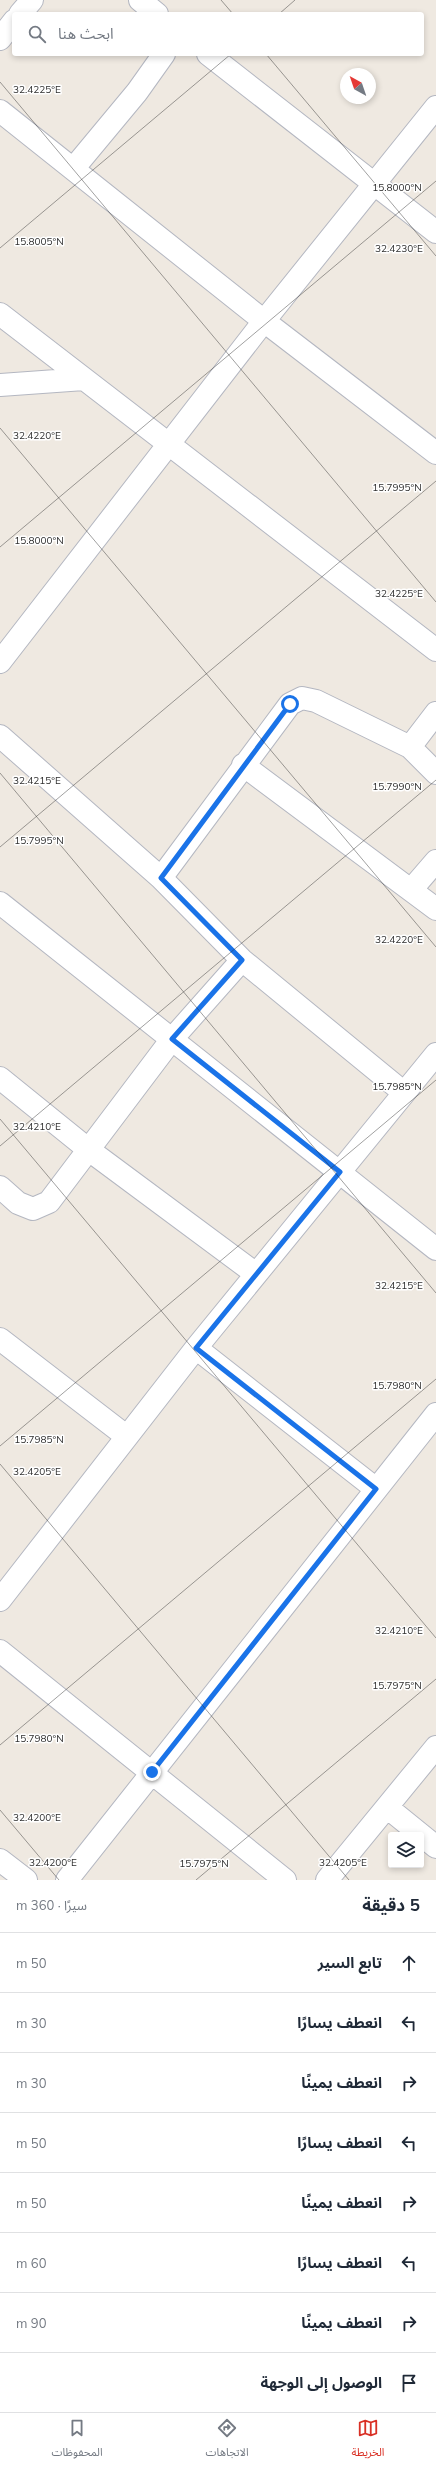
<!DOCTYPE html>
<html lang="ar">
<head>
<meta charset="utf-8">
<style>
	:root { --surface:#fff; --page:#f6f6f7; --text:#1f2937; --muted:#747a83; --line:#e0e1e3; --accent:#d93025 }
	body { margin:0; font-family:Mulish,"Noto Sans Arabic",sans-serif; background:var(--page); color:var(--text); direction:rtl }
	.controls { position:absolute; right:12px; bottom:12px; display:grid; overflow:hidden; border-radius:4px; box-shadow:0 2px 6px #0003 }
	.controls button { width:36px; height:36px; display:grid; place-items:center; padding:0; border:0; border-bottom:1px solid var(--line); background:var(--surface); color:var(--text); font:20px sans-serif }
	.compass { position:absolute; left:340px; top:68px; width:36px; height:36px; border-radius:50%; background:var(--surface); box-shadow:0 2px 6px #0003; rotate:320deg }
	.stop { position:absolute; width:12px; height:12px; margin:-9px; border:3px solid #1a73e8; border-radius:50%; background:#fff }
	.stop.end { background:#1a73e8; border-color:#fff; box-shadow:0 1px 4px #0008 }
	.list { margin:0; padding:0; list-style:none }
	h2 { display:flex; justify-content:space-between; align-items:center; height:52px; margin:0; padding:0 16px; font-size:17px }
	h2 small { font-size:13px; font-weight:400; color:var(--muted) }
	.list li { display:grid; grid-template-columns:26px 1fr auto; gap:12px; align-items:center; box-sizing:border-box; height:60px; padding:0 16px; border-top:1px solid var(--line) }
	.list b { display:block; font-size:15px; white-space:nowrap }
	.list em { font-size:13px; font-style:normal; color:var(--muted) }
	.icon { flex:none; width:22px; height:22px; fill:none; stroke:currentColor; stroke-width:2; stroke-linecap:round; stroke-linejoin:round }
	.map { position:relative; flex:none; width:436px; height:1880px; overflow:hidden; direction:ltr }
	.search { position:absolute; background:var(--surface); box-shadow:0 2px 6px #0003; left:12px; right:12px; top:12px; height:44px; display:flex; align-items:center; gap:10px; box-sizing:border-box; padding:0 14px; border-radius:4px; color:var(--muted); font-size:15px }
	.sheet { height:532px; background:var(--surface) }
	nav { display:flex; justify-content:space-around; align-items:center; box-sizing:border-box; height:56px; border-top:1px solid var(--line); background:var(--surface); font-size:11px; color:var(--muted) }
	nav a { display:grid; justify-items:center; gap:2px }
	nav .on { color:var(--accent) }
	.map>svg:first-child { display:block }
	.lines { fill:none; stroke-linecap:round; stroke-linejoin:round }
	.minor-casing { stroke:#b4b7c1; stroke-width:24 }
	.minor { stroke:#fff; stroke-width:22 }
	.route { stroke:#1a73e8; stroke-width:5 }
	.ticks { fill:none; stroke:#2e2e2e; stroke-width:1; stroke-opacity:0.45 }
	.ticks-label { font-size:10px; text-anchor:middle; fill:#2e2e2e; stroke:#fff; stroke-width:3; stroke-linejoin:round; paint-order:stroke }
</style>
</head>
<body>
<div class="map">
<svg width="436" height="1880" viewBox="0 0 436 1880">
	<rect width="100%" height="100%" fill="#efe9e1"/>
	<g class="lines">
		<g class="minor-casing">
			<path id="minor" d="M140,0L157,14
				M20,14L32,0
				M0,39L14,21
				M208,54L436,232
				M0,111L264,321L436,453
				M73,169L137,92L164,54
				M0,314L436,650
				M0,385L84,379
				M0,662L264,321L436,107
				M0,736L161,878L242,960L403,1092
				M410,747L436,773
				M243,765L436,909
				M161,878L290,704L302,698L316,701L410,747L436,713
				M411,890L436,861
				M0,903L436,1249
				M0,1078L89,1150L256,1274
				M0,1187L18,1203L33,1209L49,1202L172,1039L242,960
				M0,1339L126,1436
				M196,1348L376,1489
				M0,1600L196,1348L436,1054
				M0,1651L285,1880
				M388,1808L436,1847
				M0,1860L26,1880
				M67,1880L436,1414
				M327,1880L436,1747"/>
		</g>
		<use href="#minor" class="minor"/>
	</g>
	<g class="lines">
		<path class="route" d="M152,1772L376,1489L196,1348L340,1172L172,1039L242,960L161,878L290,704"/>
	</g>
	<path class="ticks" d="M221,0L233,14M279,14L295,0M266,54L436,256M0,82L436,602M0,248L231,54M0,428L436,947M0,547L436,181M0,773L436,1293M0,847L436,481M0,1119L436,1638M0,1146L436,780M0,1446L436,1080M0,1464L349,1880M0,1745L436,1379M0,1810L59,1880M196,1880L436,1679"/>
	<g class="ticks-label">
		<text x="37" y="93">32.4225°E</text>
		<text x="397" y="191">15.8000°N</text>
		<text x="39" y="245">15.8005°N</text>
		<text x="399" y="252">32.4230°E</text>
		<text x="37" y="439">32.4220°E</text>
		<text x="397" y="491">15.7995°N</text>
		<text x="39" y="544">15.8000°N</text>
		<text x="399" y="597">32.4225°E</text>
		<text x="37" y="784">32.4215°E</text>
		<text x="397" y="790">15.7990°N</text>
		<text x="39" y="844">15.7995°N</text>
		<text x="399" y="943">32.4220°E</text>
		<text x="397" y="1090">15.7985°N</text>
		<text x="37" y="1130">32.4210°E</text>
		<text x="399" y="1289">32.4215°E</text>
		<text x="397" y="1389">15.7980°N</text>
		<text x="39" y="1443">15.7985°N</text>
		<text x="37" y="1475">32.4205°E</text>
		<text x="399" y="1634">32.4210°E</text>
		<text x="397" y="1689">15.7975°N</text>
		<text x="39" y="1742">15.7980°N</text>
		<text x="37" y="1821">32.4200°E</text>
		<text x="53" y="1866">32.4200°E</text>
		<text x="343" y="1866">32.4205°E</text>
		<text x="204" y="1867">15.7975°N</text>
	</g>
</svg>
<div class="controls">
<button><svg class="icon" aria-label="layers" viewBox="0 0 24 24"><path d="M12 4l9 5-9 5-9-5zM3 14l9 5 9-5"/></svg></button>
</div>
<svg class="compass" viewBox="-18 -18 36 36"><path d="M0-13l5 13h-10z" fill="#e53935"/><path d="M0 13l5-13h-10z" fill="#747a83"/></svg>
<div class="stop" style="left:290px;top:704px"></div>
<div class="stop end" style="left:152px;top:1772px"></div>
<div class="search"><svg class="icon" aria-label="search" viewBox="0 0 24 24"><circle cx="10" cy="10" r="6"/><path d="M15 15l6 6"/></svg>ابحث هنا</div>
</div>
<section class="sheet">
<h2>5 دقيقة<small>سيرًا · 360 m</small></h2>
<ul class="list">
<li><svg class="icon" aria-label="ahead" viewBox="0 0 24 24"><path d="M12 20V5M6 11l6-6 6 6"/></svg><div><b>تابع السير</b></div><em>50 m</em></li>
<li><svg class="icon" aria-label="left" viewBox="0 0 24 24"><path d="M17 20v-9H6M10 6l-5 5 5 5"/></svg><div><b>انعطف يسارًا</b></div><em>30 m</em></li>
<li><svg class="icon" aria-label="right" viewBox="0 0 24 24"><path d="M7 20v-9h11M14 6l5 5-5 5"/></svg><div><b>انعطف يمينًا</b></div><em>30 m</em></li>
<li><svg class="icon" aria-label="left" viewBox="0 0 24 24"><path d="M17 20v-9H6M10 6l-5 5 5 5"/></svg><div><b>انعطف يسارًا</b></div><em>50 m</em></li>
<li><svg class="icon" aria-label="right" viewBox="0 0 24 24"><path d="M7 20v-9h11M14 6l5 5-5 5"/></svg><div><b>انعطف يمينًا</b></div><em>50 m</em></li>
<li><svg class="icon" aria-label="left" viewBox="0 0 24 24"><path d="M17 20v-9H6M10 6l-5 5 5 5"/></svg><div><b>انعطف يسارًا</b></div><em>60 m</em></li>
<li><svg class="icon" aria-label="right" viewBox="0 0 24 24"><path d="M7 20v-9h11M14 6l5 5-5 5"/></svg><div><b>انعطف يمينًا</b></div><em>90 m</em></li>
<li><svg class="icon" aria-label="arrive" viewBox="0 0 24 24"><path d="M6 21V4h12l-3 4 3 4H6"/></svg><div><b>الوصول إلى الوجهة</b></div></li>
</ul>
</section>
<nav>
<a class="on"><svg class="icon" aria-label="map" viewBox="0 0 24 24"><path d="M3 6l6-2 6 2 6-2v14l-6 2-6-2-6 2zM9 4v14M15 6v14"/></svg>الخريطة</a>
<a><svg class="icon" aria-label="directions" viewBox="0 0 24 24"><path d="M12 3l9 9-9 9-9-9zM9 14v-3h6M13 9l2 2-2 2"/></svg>الاتجاهات</a>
<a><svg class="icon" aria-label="saved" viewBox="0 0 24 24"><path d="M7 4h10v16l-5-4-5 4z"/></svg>المحفوظات</a>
</nav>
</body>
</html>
